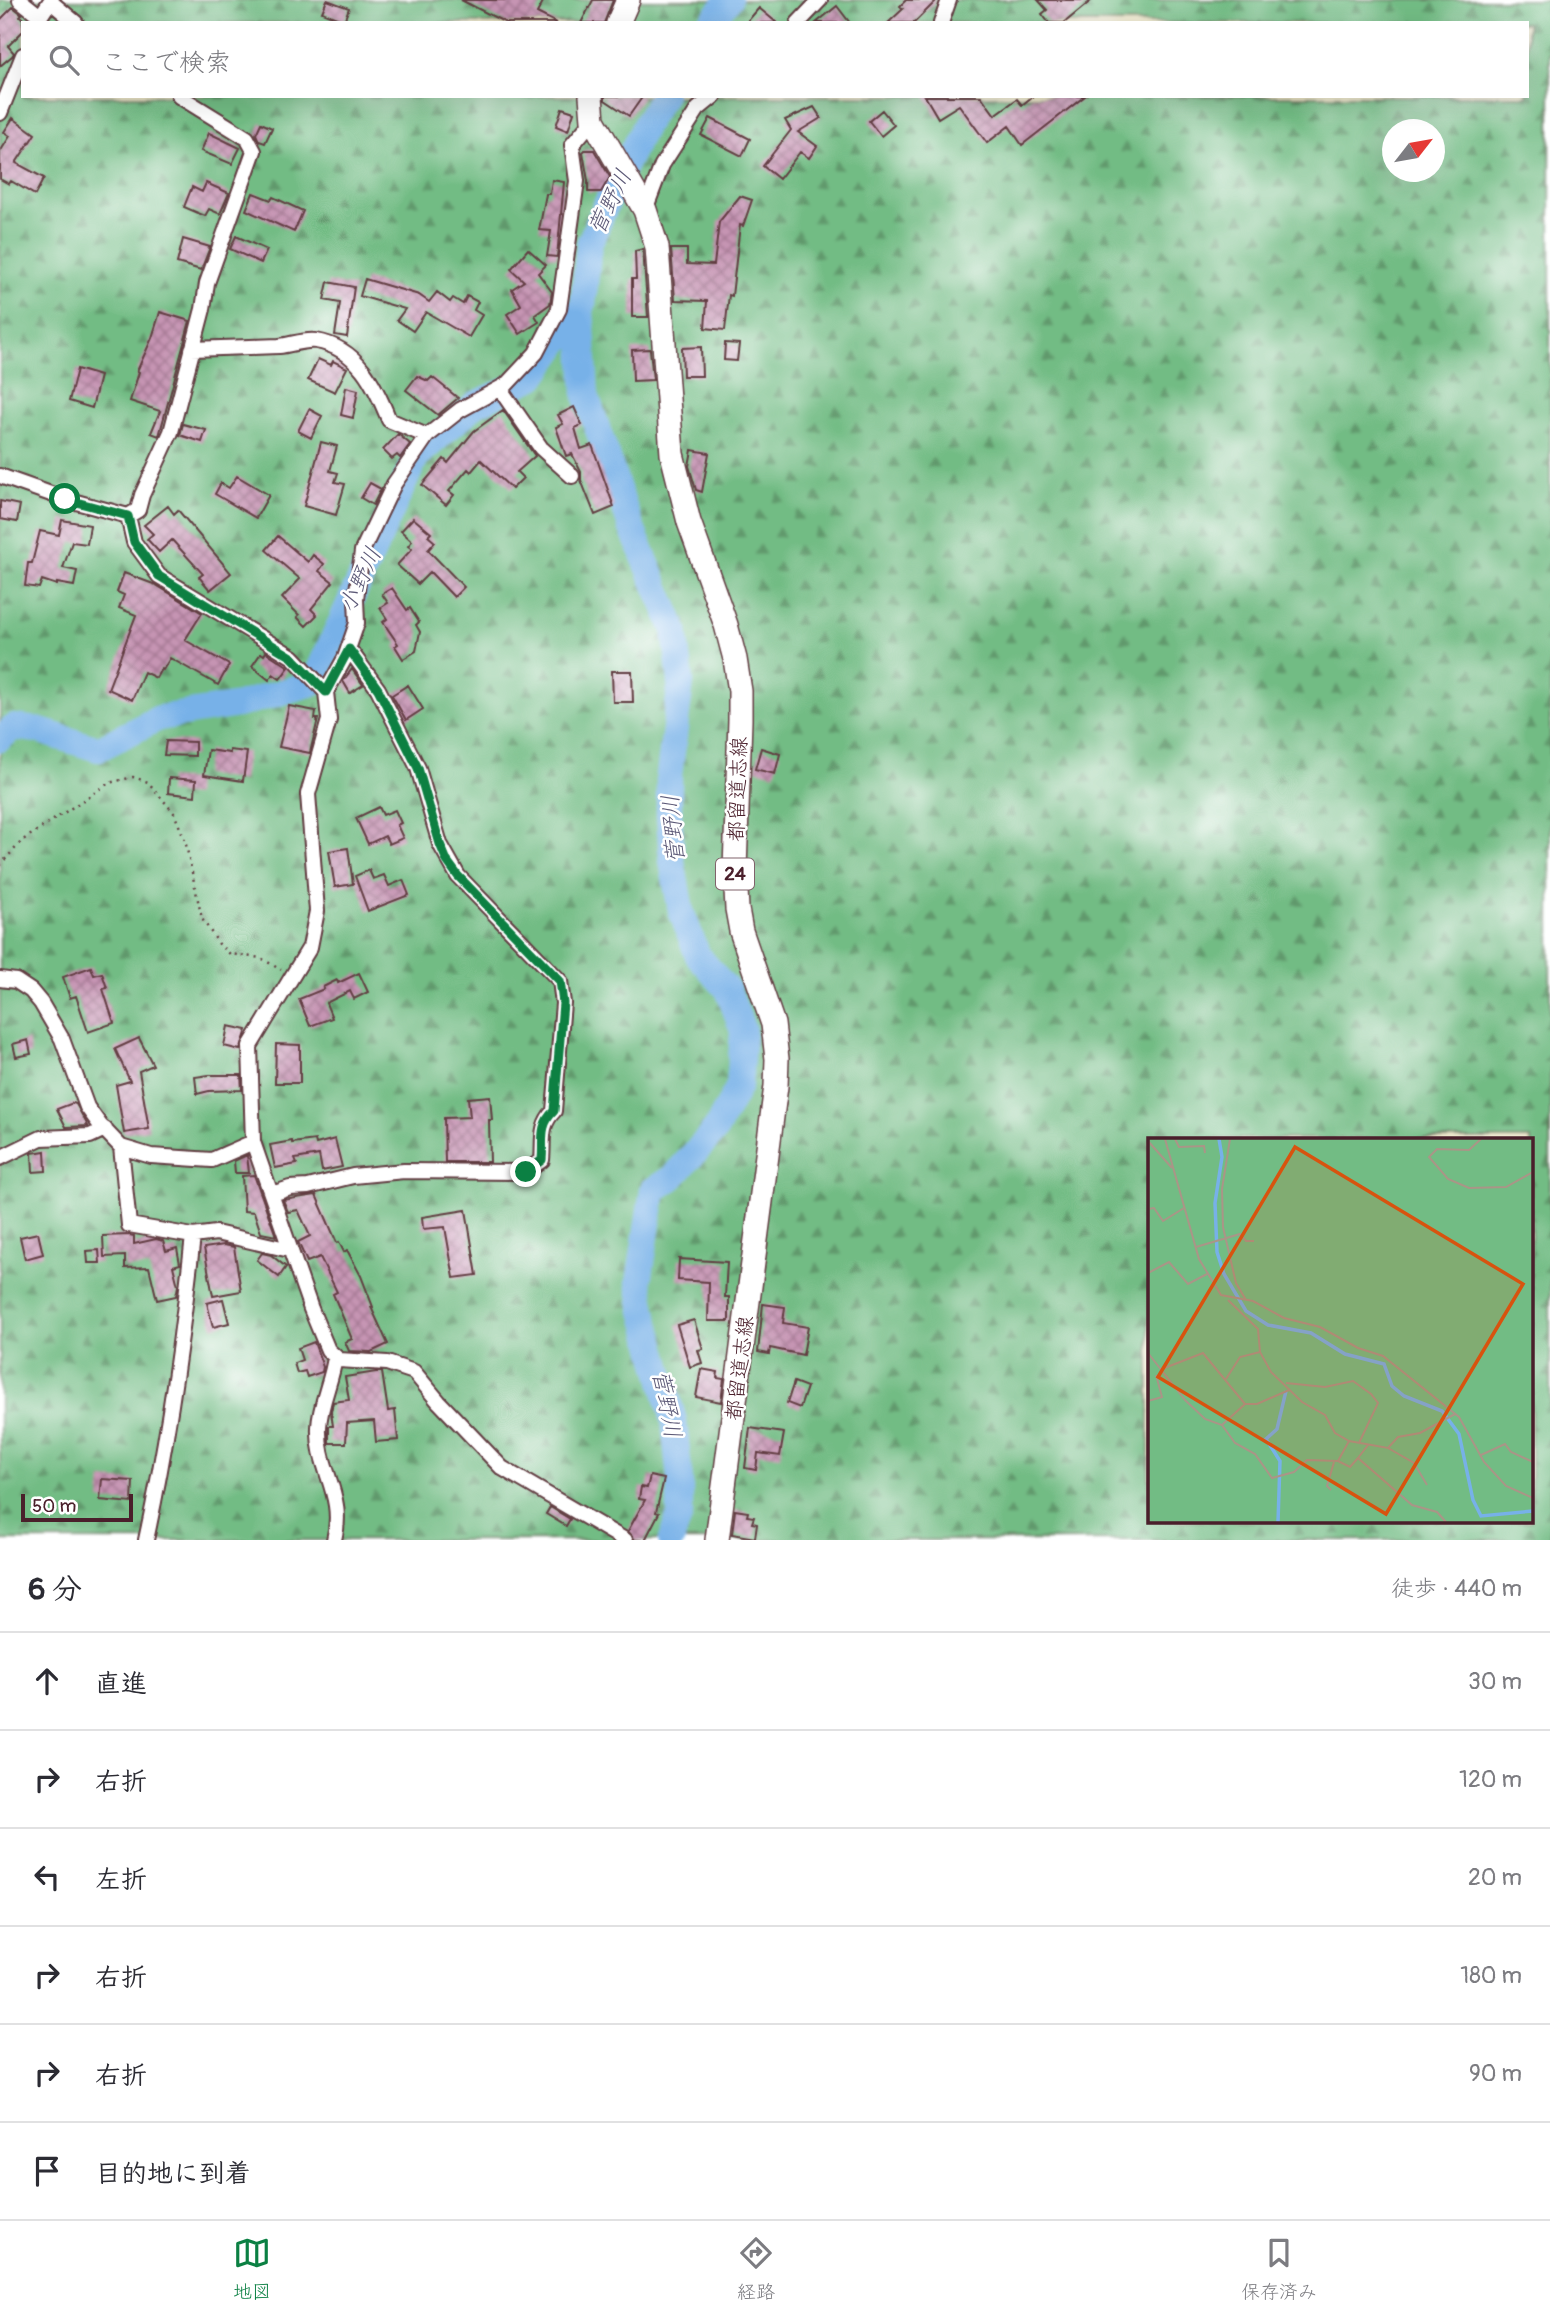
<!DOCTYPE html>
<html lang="ja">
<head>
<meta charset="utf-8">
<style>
	:root { --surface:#fff; --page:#f2f2f3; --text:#2b2b33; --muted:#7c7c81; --line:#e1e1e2; --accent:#0b8043 }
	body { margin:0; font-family:Pangolin,"Klee One",sans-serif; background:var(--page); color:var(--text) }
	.compass { position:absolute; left:1382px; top:119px; width:63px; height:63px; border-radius:50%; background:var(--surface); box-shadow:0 7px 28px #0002; rotate:59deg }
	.scale { position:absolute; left:21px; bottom:18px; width:112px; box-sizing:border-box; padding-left:7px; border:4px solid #4a1f2b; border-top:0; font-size:19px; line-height:24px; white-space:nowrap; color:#4a1f2b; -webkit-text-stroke:5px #fff; paint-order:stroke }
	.stop { position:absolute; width:21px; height:21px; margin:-16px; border:5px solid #0b8043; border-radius:50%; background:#fff }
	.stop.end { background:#0b8043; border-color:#fff; box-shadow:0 2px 7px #0008 }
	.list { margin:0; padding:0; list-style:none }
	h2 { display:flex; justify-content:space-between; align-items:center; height:91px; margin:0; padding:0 28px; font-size:30px }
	h2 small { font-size:23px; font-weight:400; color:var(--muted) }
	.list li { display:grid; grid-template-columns:46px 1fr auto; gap:21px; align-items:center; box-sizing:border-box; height:98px; padding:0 28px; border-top:2px solid var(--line) }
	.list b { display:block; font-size:26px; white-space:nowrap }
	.list em { font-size:23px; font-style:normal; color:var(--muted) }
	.icon { flex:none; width:38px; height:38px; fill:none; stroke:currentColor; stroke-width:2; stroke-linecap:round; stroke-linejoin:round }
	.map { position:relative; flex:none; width:1550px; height:1540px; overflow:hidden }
	.search { position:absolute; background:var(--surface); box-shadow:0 7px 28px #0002; left:21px; right:21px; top:21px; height:77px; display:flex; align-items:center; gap:18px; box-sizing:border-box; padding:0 24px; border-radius:0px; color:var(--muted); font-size:26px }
	.sheet { height:679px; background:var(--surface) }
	nav { display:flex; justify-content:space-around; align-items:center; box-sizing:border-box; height:98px; border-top:2px solid var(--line); background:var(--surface); font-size:19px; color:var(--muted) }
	nav a { display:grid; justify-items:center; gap:4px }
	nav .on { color:var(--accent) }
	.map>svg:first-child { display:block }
	.forest { fill:url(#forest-firs); stroke:#5e6e58; stroke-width:2; fill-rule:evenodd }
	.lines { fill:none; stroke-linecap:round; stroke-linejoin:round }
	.river { stroke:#77b1e8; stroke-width:26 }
	.building { fill:url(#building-cross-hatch) }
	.minor-casing { stroke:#623d42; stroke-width:18 }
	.primary-casing { stroke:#623d42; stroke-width:26 }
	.path { stroke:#623d42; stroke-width:2.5; stroke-dasharray:2 5; stroke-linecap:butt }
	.minor { stroke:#fff; stroke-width:14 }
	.primary { stroke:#fff; stroke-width:23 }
	.route { stroke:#0b8043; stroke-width:9 }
	.labels { text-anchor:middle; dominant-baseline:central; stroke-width:5; stroke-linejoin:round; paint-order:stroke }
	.shield { fill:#fff; stroke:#80626b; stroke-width:2 }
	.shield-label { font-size:19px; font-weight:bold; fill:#4a1f2b }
	.street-label { font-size:21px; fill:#4a1f2b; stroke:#fff }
	.water-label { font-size:23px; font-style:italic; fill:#5c5977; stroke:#fff }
	.inset-river { fill:none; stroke:#77b1e8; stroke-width:3.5 }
	.inset-road { fill:none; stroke:#aa9587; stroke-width:2 }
	.view { fill:#d8530f; fill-opacity:0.15; stroke:#d8530f; stroke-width:3.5 }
	.inset-edge { fill:none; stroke:#4a1f2b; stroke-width:3.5 }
</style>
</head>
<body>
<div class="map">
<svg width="1550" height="1540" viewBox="0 0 1550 1540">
	<defs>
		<pattern id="forest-firs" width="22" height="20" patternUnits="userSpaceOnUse" patternTransform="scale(1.75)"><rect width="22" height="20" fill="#72bc84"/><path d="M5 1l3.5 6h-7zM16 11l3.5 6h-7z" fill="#60986c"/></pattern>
		<pattern id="building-cross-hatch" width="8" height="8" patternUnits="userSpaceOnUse" patternTransform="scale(1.75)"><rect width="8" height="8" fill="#c694b3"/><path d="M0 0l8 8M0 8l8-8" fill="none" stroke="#a37892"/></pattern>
	</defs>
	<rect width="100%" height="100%" fill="#fff"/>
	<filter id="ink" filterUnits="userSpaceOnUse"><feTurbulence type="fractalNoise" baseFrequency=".0143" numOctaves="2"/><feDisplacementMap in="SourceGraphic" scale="14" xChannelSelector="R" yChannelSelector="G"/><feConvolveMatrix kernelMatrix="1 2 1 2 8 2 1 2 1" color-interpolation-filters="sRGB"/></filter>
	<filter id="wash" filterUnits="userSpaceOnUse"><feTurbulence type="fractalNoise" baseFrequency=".00686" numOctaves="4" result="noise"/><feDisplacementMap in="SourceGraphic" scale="28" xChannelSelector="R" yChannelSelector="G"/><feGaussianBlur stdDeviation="1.57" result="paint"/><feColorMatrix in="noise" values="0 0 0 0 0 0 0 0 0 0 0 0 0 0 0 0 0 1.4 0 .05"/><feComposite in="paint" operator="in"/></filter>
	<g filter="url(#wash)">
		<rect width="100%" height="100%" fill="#eae4c5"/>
		<path class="forest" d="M0,0H1550V1540H0ZM23,23H1527V96H23ZM1392,130H1434V172H1392ZM1149,1139H1531V1521H1149Z"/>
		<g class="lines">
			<path class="river" d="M710,23L729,0
				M663,96L647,121L613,189L589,244L583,305L581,309L586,395L630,524L675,630L681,682L669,775V815L672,861L681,911L698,956L728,990L743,1031L739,1086L716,1129L673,1177L653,1190L639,1282L644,1311L674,1421L680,1480V1515L671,1540
				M0,739L14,727L37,730L98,749L159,718L238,705L313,683L416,457L476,404L534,377L581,309"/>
		</g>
		<g id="blocks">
			<path class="building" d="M327,0L349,8L344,21L322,12Z
				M461,0H544L537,13L557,23H506Z
				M593,0H613L604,23H581Z
				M906,0H937L914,23H888L903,9L900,6Z
				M1038,0H1092L1064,23H1049L1042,14L1047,10Z
				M837,6L850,23H816Z
				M13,7L22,14L20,16L23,19V31L8,46L14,53L12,56L0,66V20Z
				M759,8L777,23H746Z
				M605,96H643L629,116L605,100Z
				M925,96H981L995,115L1017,99L1022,105L1033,96H1085L1022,145L1009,126L987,143L959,105L938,118Z
				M814,107L821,118L798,132L817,146L809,158L800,152L779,179L763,166L791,130L785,120Z
				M562,108L574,112L568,131L556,126Z
				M882,110L894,125L881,136L869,121Z
				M13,118L35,134L16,163L44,178L35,195L11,181L9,184L0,179V152L10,136L4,132Z
				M710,118L750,139L742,156L701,135Z
				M261,123L272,128L265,143L259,141L256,134Z
				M209,133L240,148L232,164L201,151Z
				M585,150H594L610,177L601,192H588V181L583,152Z
				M552,180L564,182L557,257L547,256L551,231L539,230L546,194H550Z
				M206,183L229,193L220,214L209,209L205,216L184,207L192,187L202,192Z
				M253,193L271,200L273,197L303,211L294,232L246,210Z
				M740,196L752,200L743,226L740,225L732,296L729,295L725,330L705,328L707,301L675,300L671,249H687V264L714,265L719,222Z
				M236,236L267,250L261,263L230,249Z
				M183,239L210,247L201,270L177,263Z
				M528,249L546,265L538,273L552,292L550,304L535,315L539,322L520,334L507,314L521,305L512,289L524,281L511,269Z
				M643,249L648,317H632V279H636L635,251Z
				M365,279L419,295L429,302L437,292L450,302L453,298L463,304L467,296L478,302L474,310L482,315L469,337L426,312L413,331L397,320L405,309L360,296Z
				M328,282L354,287L347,337L335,335L340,303L324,300Z
				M160,312L190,321L159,436L151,433L160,411L130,401L139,372L137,371L152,338Z
				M725,343L739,344L737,361L724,360Z
				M701,347L702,376H683L682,348Z
				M650,349L653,380L633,381L632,350Z
				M318,359L331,365L333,361L347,368L335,392L308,380Z
				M77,369L100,376L92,408L69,401Z
				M417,376L428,381L432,377L458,398L438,415L406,390Z
				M346,387L358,390L353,418L341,415Z
				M574,407L582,425L575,428L581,449L592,445L614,507L595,515L581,480V472L572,454L566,456L556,427L563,424L558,415Z
				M309,409L322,416L311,438L298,431Z
				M503,410L535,456L517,472L523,478L512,489L481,460L471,472L468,469L449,491L454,495L446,505L422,485L444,459L448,463L474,431Z
				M183,424L206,430L202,442L180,435Z
				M398,434L410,444L400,458L397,455L392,459L383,450Z
				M321,442L337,446L330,471L338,473L335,482L345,484L336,515L304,506Z
				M692,450L709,453L702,492L696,490L689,466Z
				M237,476L269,495L256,518L215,494L221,483L229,488Z
				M370,483L381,489L373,505L361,498Z
				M0,501L20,505L17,522L0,519Z
				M168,506L174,514L178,510L231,573L210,590L199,577L203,574L172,540L159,552L147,539L153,534L144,525Z
				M413,518L431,533L428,536L435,542L428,550L464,587L454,597L430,572L418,584L397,565L412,549L408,546L412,541L401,531Z
				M62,520L90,525L87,544L72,542L63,568L77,571L74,586L57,583V585L42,580L39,588L25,586L28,563H32L40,531L59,535Z
				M278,536L308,562L313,555L324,564L319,571L333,582L311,609L317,615L306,626L297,617L299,615L282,598L300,579L266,550Z
				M124,573L156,585L202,613L185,640L229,665L218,685L170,658L163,670L161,669L156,678L144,672L132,700L108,689L136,615L119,608L124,595L117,592Z
				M392,588L407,610L410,608L419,622L416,625L420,632L416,651L403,659L395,646L398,644L383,622L387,619L380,608L388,603L382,594Z
				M266,652L289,667L280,679L273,674L269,680L252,666L261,653L264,655Z
				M352,669L363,685L350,693L343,681Z
				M612,671H632L633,702H613Z
				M408,685L423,709L406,720L392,695Z
				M289,706L316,711L315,719H318L310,753L279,747Z
				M166,741L195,742V756L164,755Z
				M761,748L780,754L775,774L755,769Z
				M208,750L230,753V750L247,752L243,781L204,775Z
				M169,778L196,780L195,796L168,793Z
				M379,807L383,815L395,810L401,823L397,825L403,838L389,844L385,836L368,844L356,818Z
				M348,848L353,884L335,887L329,851Z
				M369,870L373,879L384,875L389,886L403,880L409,895L368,911L355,876Z
				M91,967L94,975L102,973L107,988L103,989L114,1023L88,1032L76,996L70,998L63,977Z
				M359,973L368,992L354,999L350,991L326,1003L332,1018L310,1026L299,999L324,989L323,987L337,980L338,983Z
				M228,1026L247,1030L240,1050L224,1046Z
				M139,1038L153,1065L139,1071L149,1129L124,1133L116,1085L130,1081L115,1049Z
				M28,1040L31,1054L16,1057L13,1044Z
				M276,1044L300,1045V1083H275Z
				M209,1075H241L242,1090L209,1091L197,1094L195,1077Z
				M490,1096L492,1120H489L490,1162H445L444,1118L470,1117L468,1098Z
				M73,1103L76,1104L88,1126L66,1127L57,1109Z
				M335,1139L342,1167L322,1171L319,1155L295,1159L297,1164L275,1168L270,1145L292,1141V1143L315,1140L316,1144Z
				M45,1151L46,1171L33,1172L32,1153Z
				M247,1155L249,1173H235L234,1161Z
				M254,1175L276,1236L261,1233L254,1212L244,1211L242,1176Z
				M316,1195L337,1243L339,1242L344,1252L347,1250L361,1276L373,1307H371L388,1344L371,1352L349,1351L345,1342L352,1339L333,1294L337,1292L320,1257L307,1262L298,1242L310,1236L298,1210L288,1212L283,1200Z
				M466,1210L477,1275L454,1278L445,1227L423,1229L422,1217Z
				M38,1233L43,1254L25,1259L20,1237Z
				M129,1235L134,1236V1244L156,1239L163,1241L166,1251L177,1248L180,1264L173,1266L178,1286L176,1296L157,1300L149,1267L125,1268V1256L104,1257L103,1236Z
				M224,1245L234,1247L241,1291L213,1296L204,1248Z
				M99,1250L100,1263H88L87,1251Z
				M262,1253L271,1255L286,1267L279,1277L257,1260Z
				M679,1259L727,1262L725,1297H729V1321H708L709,1282L678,1280Z
				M223,1299L229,1323L213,1327L207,1303Z
				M763,1304L785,1307L783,1323L808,1327L803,1355L770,1348L769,1354L758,1352Z
				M694,1320L703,1349L698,1350L702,1363L690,1367L677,1325Z
				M314,1342L323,1367L322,1372L307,1377L305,1371L297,1373L294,1363L302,1360L298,1348Z
				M701,1369L718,1372L717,1378L724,1379L721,1402L696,1397Z
				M376,1372H382L388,1411L395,1410L398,1440L376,1442L374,1421L347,1423L346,1443H329V1426H333L331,1412L333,1402L349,1400L345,1377Z
				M794,1382L807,1387L800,1408L787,1403Z
				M750,1428L784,1433L780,1456L758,1453L756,1470L745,1468Z
				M650,1476L664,1479L656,1512L659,1513L645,1540H635L628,1531L645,1500L639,1499L641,1487L647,1488Z
				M102,1479L133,1481L132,1503L100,1500Z
				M550,1507L570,1519L566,1526L546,1514Z
				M735,1510L748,1512L747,1516L754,1517L752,1523L757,1524L755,1538L732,1534Z"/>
		</g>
	</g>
	<g filter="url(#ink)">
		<use href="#blocks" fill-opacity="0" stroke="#623d42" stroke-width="2"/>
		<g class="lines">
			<g class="minor-casing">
				<path id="minor" d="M20,0L40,16
					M51,2L76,23
					M36,23L51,0
					M798,23L820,0
					M941,23L949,0
					M0,113L23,55
					M593,120L572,145L577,181L559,309L536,353L506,385L460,410L427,436L394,484L362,551L356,599L357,623L345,658L326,692L329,720L308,794L317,911L310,947L250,1046L253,1142L311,1309L328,1350L339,1360L387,1363L414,1372L439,1402L502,1468L625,1540
					M645,210L662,165L698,109L714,96
					M192,349C221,348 250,347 279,346C291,345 305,339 316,341C358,348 375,385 389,420L427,436
					M500,389L541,448L572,476
					M0,476L65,499L128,516L138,510L142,495L171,432L203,309L207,283L254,151L247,138L179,96
					M128,516L134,542L159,576L293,657L326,692
					M0,979L16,981L31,991L41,1003L62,1039L87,1107L100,1125L121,1147L151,1156L212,1160L253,1142
					M121,1147L129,1225L193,1236
					M0,1158L41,1138L90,1136L105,1129
					M272,1194L290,1188L308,1187L353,1176L404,1171L526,1172L542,1160C544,1141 539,1126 554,1111L563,1003L560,981L458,876L440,844L418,768L378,689L349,649
					M146,1540C168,1440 182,1338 193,1236L216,1233L290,1250
					M334,1540C346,1494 317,1470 319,1427C320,1403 332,1381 335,1357"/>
			</g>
			<g class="primary-casing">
				<path id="primary" d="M618,23L628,0
					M591,96L593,120L645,210L657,247L672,454L689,522L726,625L735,659L740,691V720L735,870L737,909L741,931L773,1024L777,1059L776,1086L717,1540"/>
			</g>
			<path class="path" d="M0,865L23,840L109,783L133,777L148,782L174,813L185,840L202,919L219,944L230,954L261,958L281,970"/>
			<use href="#minor" class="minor"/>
			<use href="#primary" class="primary"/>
		</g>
	</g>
	<g class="lines" filter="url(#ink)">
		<path class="route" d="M65,499L128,516L134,542L159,576L292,657L326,692L349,649L378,689L418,768L440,844L447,861L458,876L560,981L563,1003L554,1111C538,1126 544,1141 542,1160L526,1172"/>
	</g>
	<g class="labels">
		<rect class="shield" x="716" y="858.5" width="38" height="31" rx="5"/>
		<g class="shield-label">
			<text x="735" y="874">24</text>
		</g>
		<g class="street-label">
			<text transform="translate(738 789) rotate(-88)">都留道志線</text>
			<text transform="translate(740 1368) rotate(-83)">都留道志線</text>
		</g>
		<g class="water-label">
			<text transform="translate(610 202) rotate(-64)">菅野川</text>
			<text transform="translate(360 580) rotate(-65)">小野川</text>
			<text transform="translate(673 829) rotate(-95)">菅野川</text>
			<text transform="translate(667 1404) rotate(79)">菅野川</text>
		</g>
	</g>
	<g transform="translate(1148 1138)">
		<rect width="385" height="385" fill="#eae4c5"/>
		<path d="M0,1H385V384H0Z" fill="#72bc84"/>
		<path class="inset-river" d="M71,1L74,19L67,65L69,114L76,136L98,173L120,187L163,195L197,216L236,226L244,248L256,258L294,273L311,296L325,362L333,378L385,373M130,384L132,323L118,301L129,291L138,253"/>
		<path class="inset-road" d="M17,1L51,121L73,157L105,163L136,180L172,189L210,210L235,218L311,279L336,324L358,348L385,360M27,1L31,9L56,8L57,15M82,1L74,51L75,89L88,145L98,162M333,1L321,12L289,11L281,19L300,41L321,50L358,49L385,34M0,3L24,30M0,71L6,70L15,83L36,70M48,109L92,96L98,103H106M0,135L21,124L40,146L59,136M80,162L110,191L112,214L123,234L154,264L177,277L187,295L201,303L240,310L250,299L272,295L307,276M0,215L37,262L57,281L74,287L87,305L107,316L124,340L146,334L159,322L190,323L201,303M14,231L55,215L97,266M78,241L92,219L112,214M138,245L177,249L205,243L223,256L230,265L211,305M0,263L14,259L8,237M74,287L97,266H109L141,252M220,307L210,320L264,367L289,374L298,384M240,310L266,325L279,347M333,317L357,306L363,314L385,324M190,323L202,329L210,320M183,352L179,348L186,324"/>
		<path class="view" d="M147,9L375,146L238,376L10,239Z"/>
		<rect width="385" height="385" class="inset-edge"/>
	</g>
</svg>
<svg class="compass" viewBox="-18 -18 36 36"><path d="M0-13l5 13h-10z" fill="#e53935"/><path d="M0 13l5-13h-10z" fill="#7c7c81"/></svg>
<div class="scale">50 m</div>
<div class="stop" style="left:65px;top:499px"></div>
<div class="stop end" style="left:526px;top:1172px"></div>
<div class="search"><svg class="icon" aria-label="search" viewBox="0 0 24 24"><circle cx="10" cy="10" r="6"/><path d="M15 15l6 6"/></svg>ここで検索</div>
</div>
<section class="sheet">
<h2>6 分<small>徒歩 · 440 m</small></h2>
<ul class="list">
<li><svg class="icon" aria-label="ahead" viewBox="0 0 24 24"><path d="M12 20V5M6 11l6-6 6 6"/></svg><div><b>直進</b></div><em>30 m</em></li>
<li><svg class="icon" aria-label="right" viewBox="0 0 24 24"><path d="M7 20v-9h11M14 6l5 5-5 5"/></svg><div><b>右折</b></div><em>120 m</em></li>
<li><svg class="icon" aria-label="left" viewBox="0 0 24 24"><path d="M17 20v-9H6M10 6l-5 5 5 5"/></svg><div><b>左折</b></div><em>20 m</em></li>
<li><svg class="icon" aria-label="right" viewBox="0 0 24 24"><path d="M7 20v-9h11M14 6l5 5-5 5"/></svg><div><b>右折</b></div><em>180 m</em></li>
<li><svg class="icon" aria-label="right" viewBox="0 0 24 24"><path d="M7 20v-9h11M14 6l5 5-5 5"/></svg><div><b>右折</b></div><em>90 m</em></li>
<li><svg class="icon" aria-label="arrive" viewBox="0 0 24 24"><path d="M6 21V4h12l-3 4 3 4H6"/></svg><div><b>目的地に到着</b></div></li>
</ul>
</section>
<nav>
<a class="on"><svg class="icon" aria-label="map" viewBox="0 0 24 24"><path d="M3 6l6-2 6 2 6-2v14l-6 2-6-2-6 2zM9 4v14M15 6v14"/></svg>地図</a>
<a><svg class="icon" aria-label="directions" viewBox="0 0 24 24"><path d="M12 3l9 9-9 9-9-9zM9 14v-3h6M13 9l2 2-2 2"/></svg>経路</a>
<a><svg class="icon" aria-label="saved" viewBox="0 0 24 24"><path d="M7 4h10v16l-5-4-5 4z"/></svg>保存済み</a>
</nav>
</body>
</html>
